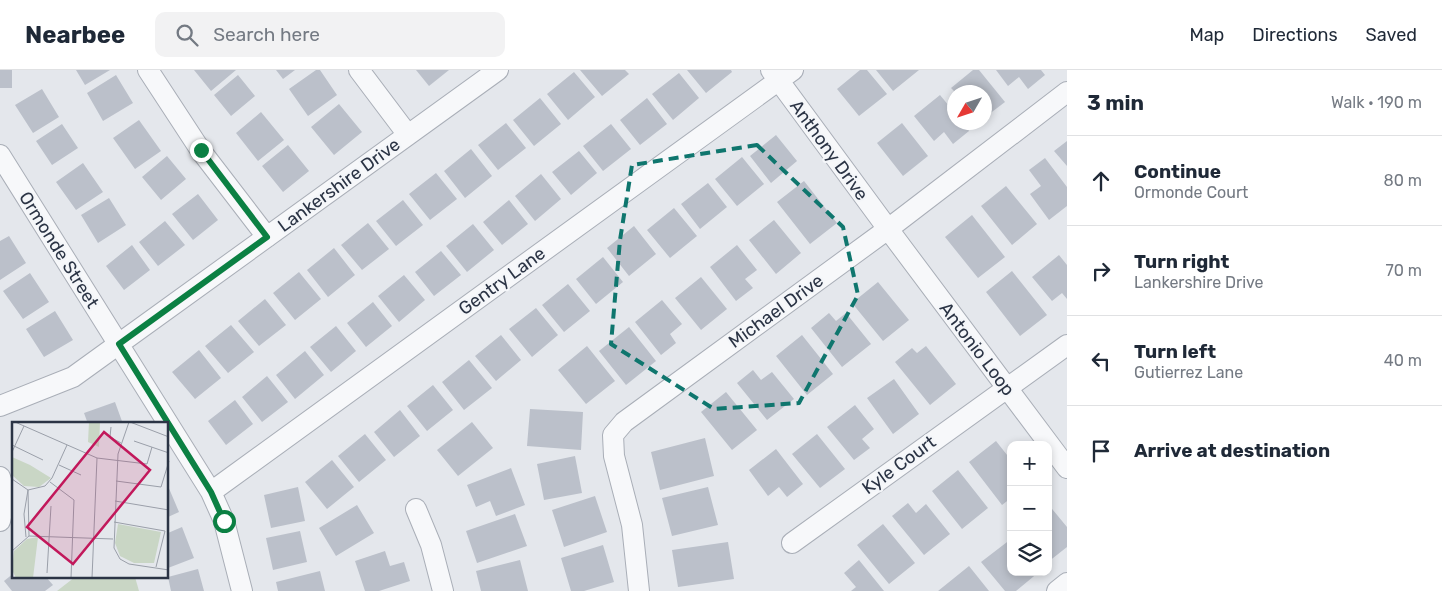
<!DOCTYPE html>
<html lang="en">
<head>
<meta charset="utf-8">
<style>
	:root { --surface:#fff; --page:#f2f2f3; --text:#1f2937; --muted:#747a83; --line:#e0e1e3 }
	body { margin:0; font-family:Rubik,sans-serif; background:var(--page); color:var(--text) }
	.controls { position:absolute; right:15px; bottom:15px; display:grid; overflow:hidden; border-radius:10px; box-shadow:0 2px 8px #0003 }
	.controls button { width:45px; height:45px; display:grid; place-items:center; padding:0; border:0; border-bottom:1px solid var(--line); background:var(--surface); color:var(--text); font:25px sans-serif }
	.compass { position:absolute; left:947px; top:15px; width:45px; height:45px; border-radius:50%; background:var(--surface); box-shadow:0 2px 8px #0003; rotate:231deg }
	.stop { position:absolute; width:15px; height:15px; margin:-11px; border:4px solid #0b8043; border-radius:50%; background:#fff }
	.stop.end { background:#0b8043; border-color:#fff; box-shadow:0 1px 5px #0008 }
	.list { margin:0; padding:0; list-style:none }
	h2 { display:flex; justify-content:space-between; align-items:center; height:65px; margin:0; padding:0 20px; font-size:21px }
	h2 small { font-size:16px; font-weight:400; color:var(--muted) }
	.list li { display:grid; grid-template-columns:32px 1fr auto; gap:15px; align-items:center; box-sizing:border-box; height:90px; padding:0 20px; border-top:1px solid var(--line) }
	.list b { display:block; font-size:19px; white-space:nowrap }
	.list p { margin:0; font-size:16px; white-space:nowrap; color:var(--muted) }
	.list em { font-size:16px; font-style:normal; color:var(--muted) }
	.icon { flex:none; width:28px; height:28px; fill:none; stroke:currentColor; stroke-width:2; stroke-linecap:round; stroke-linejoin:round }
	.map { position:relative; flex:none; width:1067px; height:521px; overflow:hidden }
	header { display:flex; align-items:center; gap:30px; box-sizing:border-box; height:70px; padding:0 25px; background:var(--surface); border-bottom:1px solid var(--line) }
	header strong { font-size:24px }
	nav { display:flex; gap:28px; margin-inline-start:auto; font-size:18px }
	.search { width:350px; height:45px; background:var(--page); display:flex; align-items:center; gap:12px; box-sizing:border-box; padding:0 18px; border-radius:10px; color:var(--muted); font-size:19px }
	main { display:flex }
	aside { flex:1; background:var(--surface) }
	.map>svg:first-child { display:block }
	.green { fill:#c9d6c5 }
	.building { fill:#bbc0ca }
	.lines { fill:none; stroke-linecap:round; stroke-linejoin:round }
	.minor-casing { stroke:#a9aeb7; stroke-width:22 }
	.minor { stroke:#f7f8fa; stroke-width:20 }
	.route { stroke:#0b8043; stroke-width:6 }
	.marked { fill:none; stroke:#0f766e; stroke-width:4; stroke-dasharray:10 6; stroke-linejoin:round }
	.labels { text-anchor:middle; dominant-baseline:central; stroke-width:4.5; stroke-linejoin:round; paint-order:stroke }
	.street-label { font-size:18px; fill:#2b3445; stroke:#f4f6f9 }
	.inset-road { fill:none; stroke:#9a9fa9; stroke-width:1 }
	.view { fill:#c2185b; fill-opacity:0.15; stroke:#c2185b; stroke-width:2.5 }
	.inset-edge { fill:none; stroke:#2b3445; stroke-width:2.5 }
</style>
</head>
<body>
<header>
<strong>Nearbee</strong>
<div class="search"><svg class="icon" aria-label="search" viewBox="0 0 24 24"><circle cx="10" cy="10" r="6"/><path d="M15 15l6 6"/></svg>Search here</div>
<nav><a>Map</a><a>Directions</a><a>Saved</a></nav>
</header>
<main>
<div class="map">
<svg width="1067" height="521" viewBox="0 0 1067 521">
	<rect width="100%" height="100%" fill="#e4e7ec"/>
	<path class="green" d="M75,507H135L139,521H57Z"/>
	<path class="building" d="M0,0H12V18H0Z
		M76,0H110L85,15Z
		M194,0H236L211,21Z
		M276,0H295L283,9Z
		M316,0H320L337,25L308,46L289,19Z
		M416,0H449L429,16Z
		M580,0H625L629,4L602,26Z
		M687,0H731L732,2L706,23Z
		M860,0H867L887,24L859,46L837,19Z
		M876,0H919L893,21Z
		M973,0H979L1005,32L984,48V22H955L951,18Z
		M996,0H1041L1045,5L1028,19L1019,7L1008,16Z
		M574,2L595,27L568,50L547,24Z
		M679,3L699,28L673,50L652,24Z
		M116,5L133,33L103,51L87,23Z
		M238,5L255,26L231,46L214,25Z
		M42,19L59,47L33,63L15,35Z
		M940,25L954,42V52H963L969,61L953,74L944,62L934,71L914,46Z
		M540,28L561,54L534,76L513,50Z
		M647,28L667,54L640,75L620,50Z
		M339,34L362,62L334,85L311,57Z
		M261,42L284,70L258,91L236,63Z
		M139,50L161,81L135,99L113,68Z
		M506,53L526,78L498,100L478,75Z
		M902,53L928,86L903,106L877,73Z
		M62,54L78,78L52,95L36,71Z
		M611,54L631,79L603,101L583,76Z
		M776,65L797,91L771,113L750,86Z
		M1067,71V96L1054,81Z
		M288,75L309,101L283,122L262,96Z
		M471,79L492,106L465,128L444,101Z
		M579,81L597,103L571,125L552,102Z
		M167,86L186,109L161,130L142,107Z
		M742,87L764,114L737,136L715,109Z
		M1045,88L1067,117V136L1049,150L1030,124L1041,116L1029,100Z
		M83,93L103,122L76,140L56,112Z
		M436,103L457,129L430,150L409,124Z
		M541,104L561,129L535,151L515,126Z
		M804,111L837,153L810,174L777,132Z
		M708,113L727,137L700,159L681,134Z
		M1006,116L1037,154L1012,175L981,136Z
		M198,124L218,150L193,170L172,144Z
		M109,128L126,155L98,173L81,145Z
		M403,130L423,155L396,176L376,151Z
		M509,130L528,154L502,175L483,152Z
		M674,138L697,166L670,188L647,160Z
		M972,145L1005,187L978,208L945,167Z
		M774,150L801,183L776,204L749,170Z
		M165,151L185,175L158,196L139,172Z
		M368,153L389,179L362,200L341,175Z
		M473,154L494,180L467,202L446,176Z
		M634,156L656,184L629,206L607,178Z
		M9,166L26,193L0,210V171Z
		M132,175L150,200L124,220L106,196Z
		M737,175L757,200L745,209L753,218L736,231L710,197Z
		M334,178L355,205L328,227L307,200Z
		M441,181L461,205L434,226L415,202Z
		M1059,185L1067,195V229L1062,223L1052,231L1032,207Z
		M603,187L623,212L596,234L576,209Z
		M1012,201L1047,245L1020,266L986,222Z
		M299,202L321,229L295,250L273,223Z
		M30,203L49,232L23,249L3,221Z
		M404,205L425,230L399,252L378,226Z
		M701,207L727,239L701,260L675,228Z
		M878,212L909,250L883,271L852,233Z
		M568,214L590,241L564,262L542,235Z
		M265,229L286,255L259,276L238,251Z
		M662,230L682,254L670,264L676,273L661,285L635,252Z
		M373,232L392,256L366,277L347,253Z
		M536,238L558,265L532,287L509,259Z
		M55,241L73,270L44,287L26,259Z
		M829,243L836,251L846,243L871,274L842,297L811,258Z
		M231,255L254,282L228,303L205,276Z
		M336,256L356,281L331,302L310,277Z
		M629,257L656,291L626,315L599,281Z
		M501,265L521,290L496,311L475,286Z
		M802,265L833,304L807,325L776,286Z
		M587,276L615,311L586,334L558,300Z
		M926,276L956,314L930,335L895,292L912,278L917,283Z
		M199,280L221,308L195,329L172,302Z
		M305,281L324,305L295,329L276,305Z
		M469,290L492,318L464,340L442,312Z
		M753,300L761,310L772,302L794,329L767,350L737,313Z
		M267,306L288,332L262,352L242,327Z
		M894,309L919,344L893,364L867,328Z
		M433,315L453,340L427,361L407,336Z
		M726,322L757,360L732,380L701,342Z
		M235,330L253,354L226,375L208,351Z
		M115,332L123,354H88L84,343Z
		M855,335L874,359L862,369L870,378L854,390L827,357Z
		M530,339L583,342L581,380L527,376Z
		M400,340L420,366L394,387L374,362Z
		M472,352L493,378L458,406L437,380Z
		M365,364L386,390L359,412L338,386Z
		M817,364L845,399L820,418L792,384Z
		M705,368L714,406L660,420L651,382Z
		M996,371L1011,390V428L1002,435L969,392Z
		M776,379L803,414L787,427L779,417L768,426L749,400Z
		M575,386L582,423L544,430L537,394Z
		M332,390L354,417L327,439L305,412Z
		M511,398L525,435L496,446L490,431L476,437L467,415Z
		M958,400L988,438L962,459L932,421Z
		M168,416L179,442L168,447Z
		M298,417L305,451L271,458L264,425Z
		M708,417L718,455L672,466L662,428Z
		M595,426L607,462L564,477L552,440Z
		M908,433L916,443L926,434L950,464L924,485L892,446Z
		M1048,434L1067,457V477L1048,492Z
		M357,435L374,463L336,486L319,458Z
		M515,444L527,476L477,493L466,461Z
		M883,454L915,493L889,514L857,475Z
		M182,457L194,488L168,498V463Z
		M300,461L307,492L273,500L266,468Z
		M1011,469V502H1039L1016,521H1005L981,492Z
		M728,472L734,509L678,517L672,480Z
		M603,475L614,512L584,521H571L561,488Z
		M385,481L390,496L404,492L410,511L379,521H365L355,491Z
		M520,490L528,521H481L476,501Z
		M859,490L884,521H851L856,517L844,503Z
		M969,496L989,521H938Z
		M198,499L204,521H171L168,507Z
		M320,501L325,521H278L276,512Z
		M14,503V507H46L53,515L45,521H12L4,511Z"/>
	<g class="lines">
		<g class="minor-casing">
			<path id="minor" d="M148,0L201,81L267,167
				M359,0L408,65
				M771,0L888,159L1067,398
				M0,85L211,422L224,451L242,521
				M0,336L73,307L498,0
				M0,407L6,426L0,451
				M211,422L793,0
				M416,439L431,475L443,521
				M792,473L1067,275
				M639,521L632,455L614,386L613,365L624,352L888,159L1067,22
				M1057,521L1067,513"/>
		</g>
		<use href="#minor" class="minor"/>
	</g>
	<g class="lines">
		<path class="route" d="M201,80L267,167L119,274L211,422L224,451"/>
	</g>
	<path class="marked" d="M757,75L843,157L858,225L799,333L714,339L611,274L620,170L632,95Z"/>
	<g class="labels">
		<g class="street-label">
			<text transform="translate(829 80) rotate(54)">Anthony Drive</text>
			<text transform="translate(339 115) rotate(-36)">Lankershire Drive</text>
			<text transform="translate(59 180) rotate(58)">Ormonde Street</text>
			<text transform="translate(502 211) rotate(-36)">Gentry Lane</text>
			<text transform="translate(776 241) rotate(-36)">Michael Drive</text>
			<text transform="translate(977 279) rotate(53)">Antonio Loop</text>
			<text transform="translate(899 395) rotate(-36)">Kyle Court</text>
		</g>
	</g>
	<g transform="translate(12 352)">
		<rect width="156" height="156" fill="#e4e7ec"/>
		<path d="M77,0H88L87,25L76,20ZM0,35L18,43L39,56L27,65L12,64L0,53ZM106,102L149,110L142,141H122L108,134L103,121ZM26,115L21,156H4L0,148L2,129L15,117Z" fill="#c9d6c5"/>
		<path class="inset-road" d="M3,0L85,36L135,42L140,25M117,0L106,32L102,126L108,137L117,142L157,148M118,0L157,15M99,5L98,15L109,21M122,19L157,31M0,23L31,38M0,30L12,4M47,43L69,53M0,57L16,68L33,64L40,56L55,23M104,59L149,65L157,39M38,60L62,78L59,156M16,68L17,114M103,79L157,88M102,100L153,109L144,145M14,115L12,92L16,68M0,129L17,114L101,117M35,151L39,84M80,156L85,36"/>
		<path class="view" d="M92,10L138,48L61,142L15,105Z"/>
		<rect width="156" height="156" class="inset-edge"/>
	</g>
</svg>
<div class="controls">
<button>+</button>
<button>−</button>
<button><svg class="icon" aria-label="layers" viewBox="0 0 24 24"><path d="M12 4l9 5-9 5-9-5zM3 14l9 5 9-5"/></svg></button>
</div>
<svg class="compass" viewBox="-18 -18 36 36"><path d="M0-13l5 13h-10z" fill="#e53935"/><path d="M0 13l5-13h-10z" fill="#747a83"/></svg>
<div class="stop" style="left:224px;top:451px"></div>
<div class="stop end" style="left:201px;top:80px"></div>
</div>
<aside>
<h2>3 min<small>Walk · 190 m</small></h2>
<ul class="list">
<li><svg class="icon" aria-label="ahead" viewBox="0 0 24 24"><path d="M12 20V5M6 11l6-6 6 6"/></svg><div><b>Continue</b><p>Ormonde Court</p></div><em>80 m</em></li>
<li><svg class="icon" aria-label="right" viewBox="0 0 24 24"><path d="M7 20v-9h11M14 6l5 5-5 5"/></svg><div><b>Turn right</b><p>Lankershire Drive</p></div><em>70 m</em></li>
<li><svg class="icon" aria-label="left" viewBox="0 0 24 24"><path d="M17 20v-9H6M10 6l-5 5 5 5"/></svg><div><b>Turn left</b><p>Gutierrez Lane</p></div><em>40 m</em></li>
<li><svg class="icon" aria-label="arrive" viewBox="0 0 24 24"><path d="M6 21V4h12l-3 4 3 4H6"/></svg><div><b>Arrive at destination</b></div></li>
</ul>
</aside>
</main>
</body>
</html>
